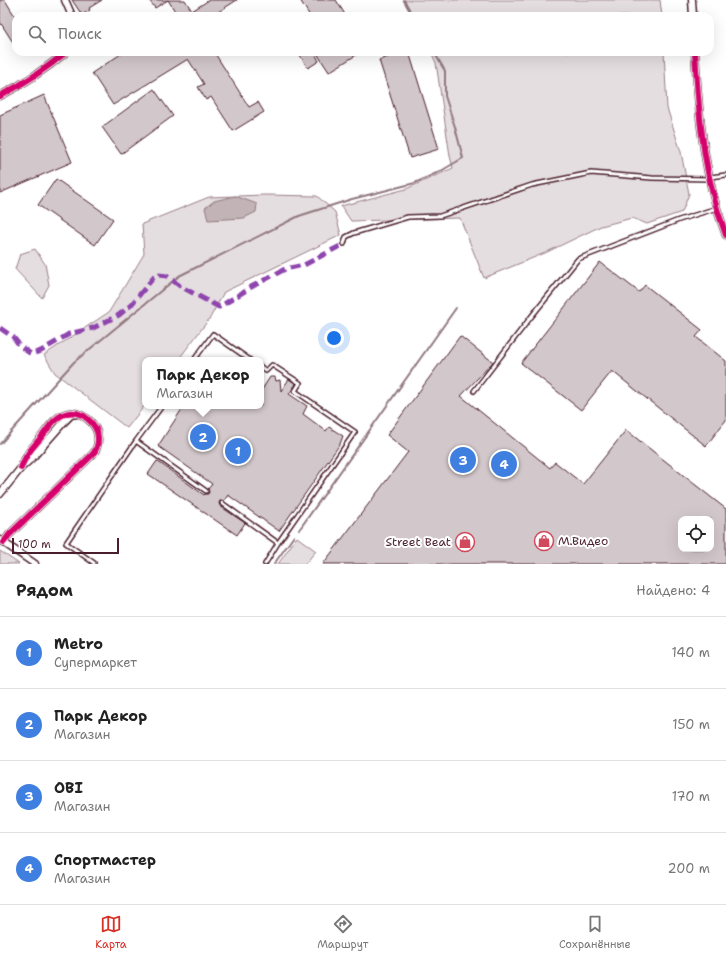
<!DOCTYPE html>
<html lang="ru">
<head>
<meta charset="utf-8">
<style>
	:root { --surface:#fff; --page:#f6f6f6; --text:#222; --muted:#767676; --line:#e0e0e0; --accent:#d93025 }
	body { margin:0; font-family:"Shantell Sans",sans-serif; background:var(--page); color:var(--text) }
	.controls { position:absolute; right:12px; bottom:12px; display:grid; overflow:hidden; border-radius:8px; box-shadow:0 4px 16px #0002 }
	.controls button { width:36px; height:36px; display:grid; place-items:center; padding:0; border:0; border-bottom:1px solid var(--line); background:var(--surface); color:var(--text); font:20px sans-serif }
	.scale { position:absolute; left:12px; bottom:10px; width:107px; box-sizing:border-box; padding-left:4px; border:2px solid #4a1f2b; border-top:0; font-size:11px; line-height:14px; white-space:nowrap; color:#4a1f2b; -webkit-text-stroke:3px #fff; paint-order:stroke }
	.you { position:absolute; left:334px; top:338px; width:14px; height:14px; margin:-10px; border:3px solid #fff; border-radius:50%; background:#1a73e8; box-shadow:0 0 0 6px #1a73e833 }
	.badge { display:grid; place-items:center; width:26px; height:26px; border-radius:50%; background:var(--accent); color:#fff; font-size:13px; font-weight:700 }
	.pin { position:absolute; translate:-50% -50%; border:2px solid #fff; box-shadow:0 1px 4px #0006 }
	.popup { position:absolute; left:142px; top:357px; width:122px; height:52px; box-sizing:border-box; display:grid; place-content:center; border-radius:8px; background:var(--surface); filter:drop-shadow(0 1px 3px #0005); font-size:13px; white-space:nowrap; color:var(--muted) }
	.popup b { font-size:15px; color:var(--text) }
	.popup::after { content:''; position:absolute; left:50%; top:100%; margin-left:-8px; border:8px solid transparent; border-top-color:var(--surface) }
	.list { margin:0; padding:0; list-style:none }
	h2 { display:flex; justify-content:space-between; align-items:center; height:52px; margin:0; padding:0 16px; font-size:17px }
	h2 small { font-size:13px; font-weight:400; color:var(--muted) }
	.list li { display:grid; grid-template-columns:26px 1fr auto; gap:12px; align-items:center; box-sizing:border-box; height:72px; padding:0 16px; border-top:1px solid var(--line) }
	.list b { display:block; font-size:15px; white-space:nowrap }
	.list p { margin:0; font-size:13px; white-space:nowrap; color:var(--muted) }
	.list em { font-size:13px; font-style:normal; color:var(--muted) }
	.icon { flex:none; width:22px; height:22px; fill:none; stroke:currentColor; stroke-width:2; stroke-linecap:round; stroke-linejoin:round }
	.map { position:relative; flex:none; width:726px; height:564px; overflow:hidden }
	.search { position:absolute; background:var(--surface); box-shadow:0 4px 16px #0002; left:12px; right:12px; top:12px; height:44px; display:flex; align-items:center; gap:10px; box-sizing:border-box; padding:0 14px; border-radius:12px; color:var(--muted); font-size:15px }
	.sheet { height:340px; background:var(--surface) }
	nav { display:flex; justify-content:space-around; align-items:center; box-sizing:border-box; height:56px; border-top:1px solid var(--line); background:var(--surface); font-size:11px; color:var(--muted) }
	nav a { display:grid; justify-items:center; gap:2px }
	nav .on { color:var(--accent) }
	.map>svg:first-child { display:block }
	.green { fill:#e5dee0; stroke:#987e86 }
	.water { fill:#c1b3b6; stroke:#91787e }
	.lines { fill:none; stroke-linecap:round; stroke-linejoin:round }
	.stream { stroke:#91787e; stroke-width:2 }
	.building { fill:#d2c7cb; stroke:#4a1f2b; fill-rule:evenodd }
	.service-casing { stroke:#4a1f2b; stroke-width:6 }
	.minor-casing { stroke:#4a1f2b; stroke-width:9 }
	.service { stroke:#fff; stroke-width:3 }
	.minor { stroke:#fff; stroke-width:6 }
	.quiet { stroke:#8e44ad; stroke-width:5; stroke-dasharray:10 5; stroke-linecap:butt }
	.cycleway-casing { stroke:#fff; stroke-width:8 }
	.cycleway { stroke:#d6006c; stroke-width:6 }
	.labels { text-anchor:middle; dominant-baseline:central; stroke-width:4; stroke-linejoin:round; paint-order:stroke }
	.poi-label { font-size:12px; fill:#4a1f2b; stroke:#fff; text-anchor:start }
</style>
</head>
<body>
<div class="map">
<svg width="726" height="564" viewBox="0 0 726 564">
	<rect width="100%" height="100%" fill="#fff"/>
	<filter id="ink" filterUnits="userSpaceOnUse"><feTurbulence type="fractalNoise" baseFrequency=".025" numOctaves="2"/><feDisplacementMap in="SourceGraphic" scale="8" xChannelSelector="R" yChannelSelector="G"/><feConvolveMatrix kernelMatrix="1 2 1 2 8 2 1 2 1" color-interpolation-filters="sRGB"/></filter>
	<g filter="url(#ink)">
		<path class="green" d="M403,0H660L662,16H412Z
			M431,52H664L667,108L681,152L689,194L682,212L647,224L632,218L601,226L545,253L484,278L460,218L351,221L341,206L406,189L453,168L450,156L436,63Z
			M265,195L317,196L335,212L341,235L224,292L210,318L178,360H145V405L127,428L55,373L44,355L109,312L144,254L142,224L209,197Z
			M35,249L45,264L49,285L42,298L15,269L20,254Z
			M297,537L316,551L305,564H278Z
			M0,551L19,564H0Z"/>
		<path class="water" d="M235,196L257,204L256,212L244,218L208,220L205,208L214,201Z"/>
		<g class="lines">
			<path class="stream" d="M404,0L413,16
				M0,444L74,362L179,276L299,216L352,199L415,183L441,171L463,158L455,127L445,96V71L434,52
				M299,530L456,308
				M274,564L294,536"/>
		</g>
		<path class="building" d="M0,0H5L16,18V47L0,22Z
			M72,0H102L89,8L90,10L82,15Z
			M149,0H185L192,11L209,0H237L212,16H178L168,0L155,8Z
			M300,0H336L346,16H310Z
			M124,52H214L249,107L258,102L264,112L233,131L211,97L206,100L198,87L204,84L188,59L113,105L92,73Z
			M298,52H314L319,61L308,68Z
			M323,52H361L329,72L318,55Z
			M403,52H409L439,149L410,158L379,60Z
			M154,89L173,116L121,154L102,127Z
			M44,95L72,162L0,193V115Z
			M56,179L113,219L95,245L38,205Z
			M600,262L639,292L645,285L702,330L696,337L726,361V420L706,446L612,371L581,410L521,363Z
			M460,336L493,362L461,396L550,468L555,462L583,484L626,430L726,509V564H323L408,452L387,435ZM681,519H711V549H681Z
			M270,377H275L276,381L280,380L281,391L289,379L296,384L289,394L307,406L303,414L326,431L329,427L343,436L340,444L279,531L228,495L224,501H220L219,503L220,506L245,523L237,535L148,474L157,461L204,495L205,494H208L209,492L208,489L212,484L158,446L184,406H261V391Z"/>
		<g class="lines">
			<g class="service-casing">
				<path id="service" d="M710,177L726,175
					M344,244L346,237L354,233L408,217L440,216L532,185L591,173L652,178L710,179
					M194,360L213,334L250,360
					M261,367L266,371L272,365L300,383L295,391L355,432L278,543
					M474,391L531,317L578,259L679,220L717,208
					M136,441L162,406
					M222,503L278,543L265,564
					M94,564V563L66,543L136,441L206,491"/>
			</g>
			<g class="minor-casing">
				<path id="minor" d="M65,0L72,16
					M692,0L693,16
					M695,52C698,104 702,158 717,209C720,218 723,226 726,235
					M0,96C23,84 46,69 66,52
					M0,494L21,468L33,457L63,423L71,415L77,414
					M0,540L35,564
					M4,542L9,535L93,454C96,450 98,445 98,440C99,424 80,408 65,414C53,418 47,431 39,440C34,446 28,452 25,459C23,462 22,465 21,468"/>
			</g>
			<use href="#service" class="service"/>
			<use href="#minor" class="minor"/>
			<path class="quiet" d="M0,328L13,337L21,347L31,354L41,351L69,334L93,328L119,315L131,305L154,277L159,275L167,276L180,286L219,307L253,286L285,269L304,265L344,244"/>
			<g class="cycleway-casing">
				<path id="cycleway" d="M695,52C698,104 702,158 717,209C720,218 723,226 726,235
					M0,96C23,84 46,69 66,52
					M4,542L9,535L93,454C96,450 98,445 98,440C99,424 80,408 65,414C53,418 47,431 39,440C34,446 28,452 25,459C23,462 22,465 21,468"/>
			</g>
			<use href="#cycleway" class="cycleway"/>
		</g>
	</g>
	<defs>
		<g id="shop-ring" transform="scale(1)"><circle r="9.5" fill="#fff" stroke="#d1495b" stroke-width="1.5"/><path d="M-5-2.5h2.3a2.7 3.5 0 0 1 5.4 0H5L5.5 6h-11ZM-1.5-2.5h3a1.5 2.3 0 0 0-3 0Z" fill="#d1495b"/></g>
	</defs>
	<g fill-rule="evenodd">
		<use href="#shop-ring" x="544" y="541"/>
		<use href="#shop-ring" x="465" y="542"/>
	</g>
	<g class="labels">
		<g class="poi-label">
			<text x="558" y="541">М.Видео</text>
			<text x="451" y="542" text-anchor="end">Street Beat</text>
		</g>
	</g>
</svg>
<div class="controls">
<button><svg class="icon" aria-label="locate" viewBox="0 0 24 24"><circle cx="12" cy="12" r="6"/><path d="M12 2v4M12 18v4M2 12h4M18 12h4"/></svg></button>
</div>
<div class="scale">100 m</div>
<div class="you"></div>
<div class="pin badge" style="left:238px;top:451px;background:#3f7fe0">1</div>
<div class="pin badge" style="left:203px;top:437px;background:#3f7fe0">2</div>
<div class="popup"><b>Парк Декор</b>Магазин</div>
<div class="pin badge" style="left:463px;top:460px;background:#3f7fe0">3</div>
<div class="pin badge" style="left:504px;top:464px;background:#3f7fe0">4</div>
<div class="search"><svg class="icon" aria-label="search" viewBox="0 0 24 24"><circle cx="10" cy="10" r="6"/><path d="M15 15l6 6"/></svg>Поиск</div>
</div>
<section class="sheet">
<h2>Рядом<small>Найдено: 4</small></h2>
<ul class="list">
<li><span class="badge" style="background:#3f7fe0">1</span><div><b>Metro</b><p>Супермаркет</p></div><em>140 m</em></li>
<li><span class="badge" style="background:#3f7fe0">2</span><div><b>Парк Декор</b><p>Магазин</p></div><em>150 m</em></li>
<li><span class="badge" style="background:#3f7fe0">3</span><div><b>OBI</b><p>Магазин</p></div><em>170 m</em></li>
<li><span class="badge" style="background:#3f7fe0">4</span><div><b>Спортмастер</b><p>Магазин</p></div><em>200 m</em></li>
</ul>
</section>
<nav>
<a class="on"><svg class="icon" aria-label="map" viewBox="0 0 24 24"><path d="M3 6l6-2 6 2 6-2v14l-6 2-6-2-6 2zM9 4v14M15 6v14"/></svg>Карта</a>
<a><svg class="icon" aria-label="directions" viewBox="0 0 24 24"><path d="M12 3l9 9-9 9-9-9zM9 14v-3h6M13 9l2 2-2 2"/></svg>Маршрут</a>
<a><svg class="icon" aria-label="saved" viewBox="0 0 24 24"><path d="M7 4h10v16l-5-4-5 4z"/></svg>Сохранённые</a>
</nav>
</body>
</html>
